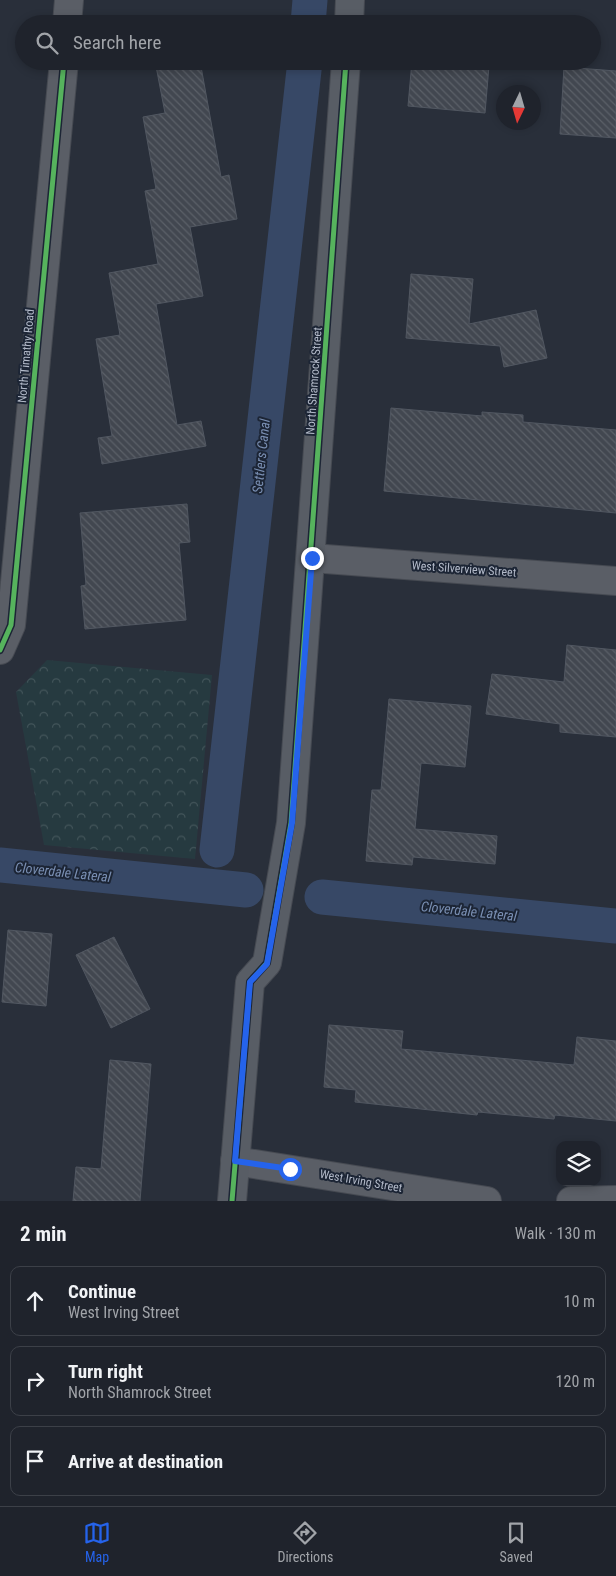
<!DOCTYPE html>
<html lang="en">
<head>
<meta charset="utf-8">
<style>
	:root { --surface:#1f232c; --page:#2c2f38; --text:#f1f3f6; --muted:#a1a4a9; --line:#3c4048; --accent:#2563eb }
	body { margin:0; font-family:"Roboto Condensed",sans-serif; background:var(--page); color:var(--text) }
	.controls { position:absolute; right:15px; bottom:15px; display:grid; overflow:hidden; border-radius:10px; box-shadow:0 2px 8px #0003 }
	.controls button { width:45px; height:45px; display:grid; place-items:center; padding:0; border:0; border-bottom:1px solid var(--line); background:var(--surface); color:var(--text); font:25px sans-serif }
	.compass { position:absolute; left:496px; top:85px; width:45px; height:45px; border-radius:50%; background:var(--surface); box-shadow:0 2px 8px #0003; rotate:185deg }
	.stop { position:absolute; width:15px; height:15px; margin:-11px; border:4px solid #2563eb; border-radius:50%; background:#fff }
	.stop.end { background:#2563eb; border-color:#fff; box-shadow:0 1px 5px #0008 }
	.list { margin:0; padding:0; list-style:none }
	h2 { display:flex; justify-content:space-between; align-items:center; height:65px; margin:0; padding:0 20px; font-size:21px }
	h2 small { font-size:16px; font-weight:400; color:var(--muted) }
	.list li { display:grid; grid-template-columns:32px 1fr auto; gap:15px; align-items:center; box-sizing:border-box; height:70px; margin:0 10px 10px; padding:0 10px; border:1px solid var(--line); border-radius:10px }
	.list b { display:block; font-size:19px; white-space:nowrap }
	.list p { margin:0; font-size:16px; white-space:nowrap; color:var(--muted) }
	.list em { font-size:16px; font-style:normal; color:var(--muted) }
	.icon { flex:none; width:28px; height:28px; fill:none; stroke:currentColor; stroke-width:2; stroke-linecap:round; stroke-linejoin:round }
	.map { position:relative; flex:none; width:616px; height:1201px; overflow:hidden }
	.search { position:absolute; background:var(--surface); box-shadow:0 2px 8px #0003; left:15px; right:15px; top:15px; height:55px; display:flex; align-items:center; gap:12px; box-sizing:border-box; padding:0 18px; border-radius:28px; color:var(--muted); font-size:19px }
	.sheet { height:305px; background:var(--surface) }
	nav { display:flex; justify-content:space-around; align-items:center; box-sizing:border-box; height:70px; border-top:1px solid var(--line); background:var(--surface); font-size:14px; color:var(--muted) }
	nav a { display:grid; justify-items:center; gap:2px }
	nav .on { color:var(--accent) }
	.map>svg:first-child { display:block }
	.park { fill:url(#park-crowns) }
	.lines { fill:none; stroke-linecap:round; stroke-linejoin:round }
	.canal { stroke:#374866; stroke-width:35 }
	.building { fill:url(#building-back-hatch); stroke:#515761 }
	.street-casing { stroke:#464a52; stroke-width:30 }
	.secondary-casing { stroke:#464a52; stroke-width:30 }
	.street { stroke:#5a5e66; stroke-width:28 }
	.secondary { stroke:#585d65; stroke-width:28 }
	.cycleway-casing { stroke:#1c2535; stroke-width:8 }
	.cycleway { stroke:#56b35d; stroke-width:5 }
	.route { stroke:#2563eb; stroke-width:6 }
	.labels { text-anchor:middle; stroke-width:4; stroke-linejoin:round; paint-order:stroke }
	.street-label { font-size:12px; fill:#b4bbca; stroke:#1c2535 }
	.water-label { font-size:14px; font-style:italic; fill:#7a8fb3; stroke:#1c2535 }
</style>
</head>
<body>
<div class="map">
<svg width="616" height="1201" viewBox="0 0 616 1201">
	<defs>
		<pattern id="park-crowns" width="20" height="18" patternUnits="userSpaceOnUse" patternTransform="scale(1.25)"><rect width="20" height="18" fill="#263a40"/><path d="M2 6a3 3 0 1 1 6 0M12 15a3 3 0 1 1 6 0" fill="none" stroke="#43555a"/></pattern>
		<pattern id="building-back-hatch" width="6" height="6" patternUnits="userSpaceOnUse" patternTransform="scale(1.25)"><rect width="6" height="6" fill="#424750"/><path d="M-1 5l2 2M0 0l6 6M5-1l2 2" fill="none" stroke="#5b6068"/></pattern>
	</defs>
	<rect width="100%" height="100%" fill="#292f3a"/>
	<!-- park -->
	<polygon class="park" points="47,660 212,675 195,859 44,845 16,692"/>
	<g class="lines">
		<!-- canal -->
		<g class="canal">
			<polyline points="308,24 310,0"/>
			<polyline points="217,850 305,61"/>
			<polyline points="0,865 246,890"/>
			<polyline points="322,897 616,926"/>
		</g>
	</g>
	<!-- building -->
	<g class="building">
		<polygon points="155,61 200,61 221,177 229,175 237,219 190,227 203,296 156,304 177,425 201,421 206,446 102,464 98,438 112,436 96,339 120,335 109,273 158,264 145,191 156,189 143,117 165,113"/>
		<polygon points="412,61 489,66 485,113 408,106"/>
		<polygon points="564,67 616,71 616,138 560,134"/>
		<polygon points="411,274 473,279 469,324 536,310 547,358 504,367 500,346 406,338"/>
		<polygon points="391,408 482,416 482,412 523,415 523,422 616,430 616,513 384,491"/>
		<polygon points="187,504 190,542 179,543 186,620 85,629 81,586 86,585 80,513"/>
		<polygon points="567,645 616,650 616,737 560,732 560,724 486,714 492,674 564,682"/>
		<polygon points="389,699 471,706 465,767 421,763 415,829 497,836 495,864 413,857 412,865 366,861 372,790 381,790"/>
		<polygon points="8,930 52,934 46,1006 2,1002"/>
		<polygon points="114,937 150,1009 111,1028 76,955"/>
		<polygon points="329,1025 403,1031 401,1049 574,1065 577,1037 616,1041 616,1121 555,1115 554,1119 478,1112 477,1115 355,1102 356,1090 324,1087"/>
		<polygon points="110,1060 151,1064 140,1201 73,1201 76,1167 101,1169"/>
	</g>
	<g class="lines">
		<defs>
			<g id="street">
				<polyline points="67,24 69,0"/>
				<polyline points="312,558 616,581"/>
				<polyline points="0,650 11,625 64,61"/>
				<polyline points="235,1161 487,1201"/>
				<polyline points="571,1201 616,1200"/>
			</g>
			<g id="secondary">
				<polyline points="349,24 350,0"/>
				<polyline points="232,1201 250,982 267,963 291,823 346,61"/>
			</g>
		</defs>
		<!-- street casing -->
		<use href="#street" class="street-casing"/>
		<!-- secondary casing -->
		<use href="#secondary" class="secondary-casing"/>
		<!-- street -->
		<use href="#street" class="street"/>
		<!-- secondary -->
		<use href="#secondary" class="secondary"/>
		<defs>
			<g id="cycleway">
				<polyline points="0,650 11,625 64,61"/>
				<polyline points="232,1201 250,982 267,963 291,823 346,61"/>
			</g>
		</defs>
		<!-- cycleway casing -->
		<use href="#cycleway" class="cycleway-casing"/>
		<!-- cycleway -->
		<use href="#cycleway" class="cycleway"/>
	</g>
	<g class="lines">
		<!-- route -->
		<polyline class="route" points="290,1169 235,1161 250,982 267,964 292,823 312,558"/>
	</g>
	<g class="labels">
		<!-- street labels -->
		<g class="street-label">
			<text transform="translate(26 356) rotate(-85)" y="4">North Timathy Road</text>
			<text transform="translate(314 381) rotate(-86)" y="4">North Shamrock Street</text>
			<text transform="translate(464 569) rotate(4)" y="4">West Silverview Street</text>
			<text transform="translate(361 1181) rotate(10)" y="4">West Irving Street</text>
		</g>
		<!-- water labels -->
		<g class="water-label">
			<text transform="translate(261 456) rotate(-84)" y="5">Settlers Canal</text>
			<text transform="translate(63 872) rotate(6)" y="5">Cloverdale Lateral</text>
			<text transform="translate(469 911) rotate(6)" y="5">Cloverdale Lateral</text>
		</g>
	</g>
</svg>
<div class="controls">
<button><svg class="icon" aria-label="layers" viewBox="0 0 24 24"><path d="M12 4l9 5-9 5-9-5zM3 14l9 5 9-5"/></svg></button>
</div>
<svg class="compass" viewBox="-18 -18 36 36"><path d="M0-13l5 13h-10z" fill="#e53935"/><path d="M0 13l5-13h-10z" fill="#a1a4a9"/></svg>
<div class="stop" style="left:290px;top:1169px"></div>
<div class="stop end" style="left:312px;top:558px"></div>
<div class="search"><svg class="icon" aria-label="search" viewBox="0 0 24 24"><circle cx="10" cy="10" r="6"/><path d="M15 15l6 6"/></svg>Search here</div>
</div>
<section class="sheet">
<h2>2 min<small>Walk · 130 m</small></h2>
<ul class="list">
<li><svg class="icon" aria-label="ahead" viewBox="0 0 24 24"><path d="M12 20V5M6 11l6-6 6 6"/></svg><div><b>Continue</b><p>West Irving Street</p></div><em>10 m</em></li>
<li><svg class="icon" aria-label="right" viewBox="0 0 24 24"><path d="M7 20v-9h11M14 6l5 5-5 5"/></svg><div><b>Turn right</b><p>North Shamrock Street</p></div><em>120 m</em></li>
<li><svg class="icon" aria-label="arrive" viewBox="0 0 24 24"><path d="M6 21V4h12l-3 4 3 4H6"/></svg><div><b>Arrive at destination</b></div></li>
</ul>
</section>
<nav>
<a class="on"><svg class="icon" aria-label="map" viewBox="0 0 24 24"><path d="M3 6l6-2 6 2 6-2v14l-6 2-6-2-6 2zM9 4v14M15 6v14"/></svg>Map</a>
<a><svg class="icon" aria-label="directions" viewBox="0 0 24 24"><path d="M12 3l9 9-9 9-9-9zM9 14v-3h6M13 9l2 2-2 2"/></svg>Directions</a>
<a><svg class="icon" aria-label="saved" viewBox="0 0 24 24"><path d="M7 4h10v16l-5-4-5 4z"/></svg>Saved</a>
</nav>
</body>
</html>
